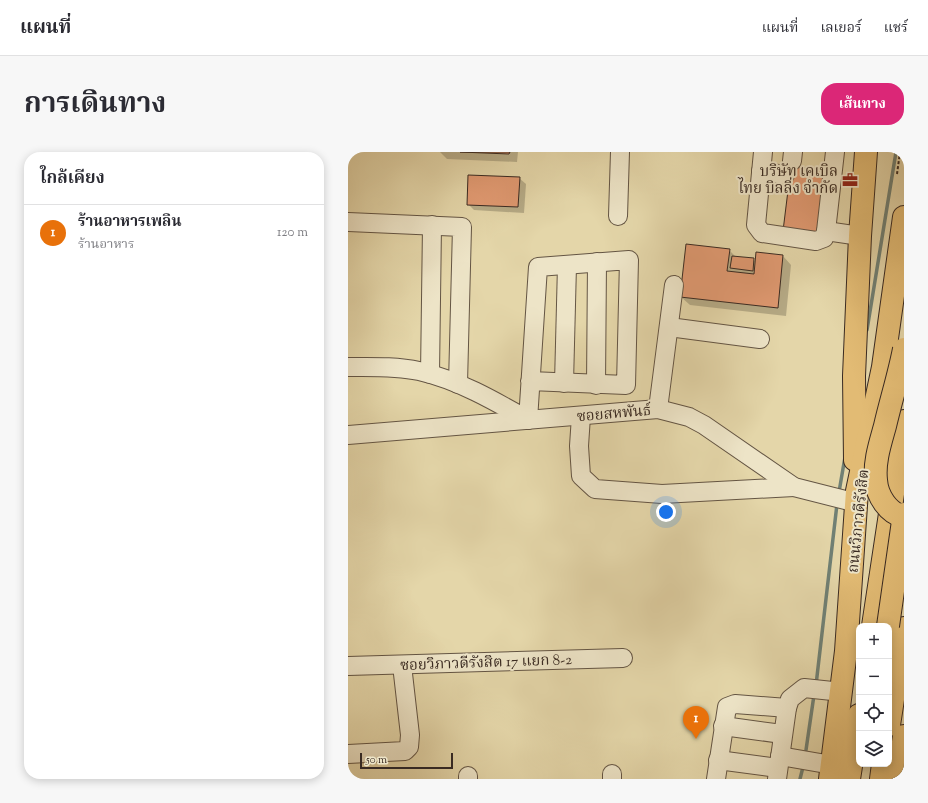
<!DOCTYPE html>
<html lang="th">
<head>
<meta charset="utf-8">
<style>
	:root { --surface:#fff; --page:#f7f7f7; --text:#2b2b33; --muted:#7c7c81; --line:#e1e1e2; --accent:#db2777 }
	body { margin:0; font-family:"Sorts Mill Goudy","Noto Serif Thai",serif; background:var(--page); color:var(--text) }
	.controls { position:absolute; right:12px; bottom:12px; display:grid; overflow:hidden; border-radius:8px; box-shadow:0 2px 10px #0003 }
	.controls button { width:36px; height:36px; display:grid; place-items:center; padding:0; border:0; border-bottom:1px solid var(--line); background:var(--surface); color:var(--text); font:20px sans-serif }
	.scale { position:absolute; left:12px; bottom:10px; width:93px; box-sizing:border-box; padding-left:4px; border:2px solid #392a22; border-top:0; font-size:11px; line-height:14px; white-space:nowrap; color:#392a22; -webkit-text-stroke:3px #ede4c7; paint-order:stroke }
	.you { position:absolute; left:318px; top:360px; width:14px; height:14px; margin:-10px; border:3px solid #fff; border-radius:50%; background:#1a73e8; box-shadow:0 0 0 6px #1a73e833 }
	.badge { display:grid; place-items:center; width:26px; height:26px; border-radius:50%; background:var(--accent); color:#fff; font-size:13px; font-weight:700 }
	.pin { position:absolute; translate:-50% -33px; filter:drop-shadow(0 1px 2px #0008) }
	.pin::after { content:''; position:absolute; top:21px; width:14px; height:12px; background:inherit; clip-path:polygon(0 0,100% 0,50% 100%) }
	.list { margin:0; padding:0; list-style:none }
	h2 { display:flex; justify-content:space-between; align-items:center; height:52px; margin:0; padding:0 16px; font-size:17px }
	h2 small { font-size:13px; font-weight:400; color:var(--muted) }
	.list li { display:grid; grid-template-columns:26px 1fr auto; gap:12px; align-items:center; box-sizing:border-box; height:56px; padding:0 16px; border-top:1px solid var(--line) }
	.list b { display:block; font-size:15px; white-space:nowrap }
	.list p { margin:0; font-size:13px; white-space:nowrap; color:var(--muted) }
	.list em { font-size:13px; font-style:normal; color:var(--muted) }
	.icon { flex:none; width:22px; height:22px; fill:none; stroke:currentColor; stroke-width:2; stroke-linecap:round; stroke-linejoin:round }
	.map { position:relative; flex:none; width:556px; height:627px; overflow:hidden; border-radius:16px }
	header { display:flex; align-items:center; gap:24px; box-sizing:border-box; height:56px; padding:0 20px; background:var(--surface); border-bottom:1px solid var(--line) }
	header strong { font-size:19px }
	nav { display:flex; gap:22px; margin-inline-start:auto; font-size:14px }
	.intro { display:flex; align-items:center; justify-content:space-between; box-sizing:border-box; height:96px; padding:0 24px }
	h1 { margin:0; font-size:28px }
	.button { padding:10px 18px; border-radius:16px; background:var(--accent); color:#fff; font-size:14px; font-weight:700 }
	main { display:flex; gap:24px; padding:0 24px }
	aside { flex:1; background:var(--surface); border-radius:16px; box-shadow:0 2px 10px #0003 }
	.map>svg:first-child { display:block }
	.shadow { fill:#0003 }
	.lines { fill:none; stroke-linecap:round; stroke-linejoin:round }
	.stream { stroke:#708074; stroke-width:3.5 }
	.building { fill:#e19a72; stroke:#392a22 }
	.minor-casing { stroke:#645544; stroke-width:20 }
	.major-casing { stroke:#392a22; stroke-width:24 }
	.highway-casing { stroke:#392a22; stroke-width:24 }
	.path { stroke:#392a22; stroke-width:2; stroke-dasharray:3 2; stroke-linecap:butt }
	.minor { stroke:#ede4c7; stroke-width:18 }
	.major { stroke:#e2bb74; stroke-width:22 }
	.highway { stroke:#e2bb74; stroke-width:22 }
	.major-bridge-casing { stroke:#392a22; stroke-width:24; stroke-linecap:butt }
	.highway-bridge-casing { stroke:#392a22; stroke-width:24; stroke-linecap:butt }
	.major-bridge { stroke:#e2bb74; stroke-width:22 }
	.highway-bridge { stroke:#e2bb74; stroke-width:22 }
	.labels { text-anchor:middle; stroke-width:4; stroke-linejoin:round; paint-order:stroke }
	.poi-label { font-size:15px; fill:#392a22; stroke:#ede4c7; text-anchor:end }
	.street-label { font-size:15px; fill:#392a22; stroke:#ede4c7 }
</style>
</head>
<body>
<header>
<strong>แผนที่</strong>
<nav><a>แผนที่</a><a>เลเยอร์</a><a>แชร์</a></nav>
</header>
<div class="intro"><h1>การเดินทาง</h1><a class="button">เส้นทาง</a></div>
<main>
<aside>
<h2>ใกล้เคียง<small></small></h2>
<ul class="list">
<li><span class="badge" style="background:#e8710a">1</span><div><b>ร้านอาหารเพลิน</b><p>ร้านอาหาร</p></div><em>120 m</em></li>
</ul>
</aside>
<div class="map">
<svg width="556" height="627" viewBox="0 0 556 627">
	<rect width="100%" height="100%" fill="#e4d6a9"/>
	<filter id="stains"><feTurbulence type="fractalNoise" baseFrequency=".005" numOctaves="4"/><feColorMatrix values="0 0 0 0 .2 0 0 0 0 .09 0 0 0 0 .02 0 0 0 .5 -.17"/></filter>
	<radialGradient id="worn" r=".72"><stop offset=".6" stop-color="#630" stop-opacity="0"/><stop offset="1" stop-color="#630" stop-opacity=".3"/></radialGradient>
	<!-- shadow -->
	<g class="shadow">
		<polygon points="92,0 170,0 169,10 99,7"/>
		<polygon points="171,26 178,32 176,61 126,58 120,52"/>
		<polygon points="381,98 388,105 405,107 408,110 435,104 443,113 438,164 342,153 333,145"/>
	</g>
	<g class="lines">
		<!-- stream -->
		<g class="stream">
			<polyline points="519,178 548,0"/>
			<polyline points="491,340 497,305"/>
			<polyline points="468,533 489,352"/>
			<polyline points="458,598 466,543"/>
			<polyline points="452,627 455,615"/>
		</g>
	</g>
	<!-- building -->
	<g class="building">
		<polygon points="112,0 162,0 161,2"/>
		<polygon points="443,14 482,19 474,84 435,79"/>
		<polygon points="120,23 172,25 170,55 119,53"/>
		<polygon points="338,92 382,97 379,119 406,122 408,100 435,103 430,156 332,145"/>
		<polygon points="384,104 406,106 405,119 382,116"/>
	</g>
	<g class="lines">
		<defs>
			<g id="minor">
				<polyline points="415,0 408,73 414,81 468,89 476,86 478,79 487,0"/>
				<polyline points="444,9 445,0"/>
				<polyline points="413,19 437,23"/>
				<polyline points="270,64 272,0"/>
				<polyline points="0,70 114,75 110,232"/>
				<polyline points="478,79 512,84"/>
				<polyline points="321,175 412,187"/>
				<path d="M 0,215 C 23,215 48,214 71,219 C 110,228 145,248 180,268 L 190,115 L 281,108 L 278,233 L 182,229"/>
				<polyline points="82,222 84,73"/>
				<polyline points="216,231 219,113"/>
				<polyline points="248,233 249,110"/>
				<polyline points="310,257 326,133"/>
				<polyline points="233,264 231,294 233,324 247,337 314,342 446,335"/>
				<polyline points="0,283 310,257 341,265 356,273 446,335 509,351"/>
				<polyline points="0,514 275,506"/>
				<polyline points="375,574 434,582"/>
				<polyline points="0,602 57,599 61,595 62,583 54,513"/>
				<polyline points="432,604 484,613"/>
				<polyline points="370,608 430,616"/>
				<polyline points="120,627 120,624"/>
				<polyline points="264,627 264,622"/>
				<polyline points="368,627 379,555 387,552 439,556 442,547 456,536 494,540"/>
				<polyline points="429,627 439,556"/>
			</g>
			<g id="major">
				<polyline points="507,308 506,224 512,84 518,0"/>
				<polyline points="482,627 498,499 509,339 535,215 556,65"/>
			</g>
			<g id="highway">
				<polyline points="525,474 556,269"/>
				<polyline points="541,573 556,476"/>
				<polyline points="501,627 511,563"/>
				<polyline points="533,627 535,612"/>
				<polyline points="549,627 556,584"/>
			</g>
		</defs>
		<!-- minor casing -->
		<use href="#minor" class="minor-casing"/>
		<!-- major casing -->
		<use href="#major" class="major-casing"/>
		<!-- highway casing -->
		<use href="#highway" class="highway-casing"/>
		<!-- path -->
		<polyline class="path" points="549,22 552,0"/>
		<!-- minor -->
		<use href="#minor" class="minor"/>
		<!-- major -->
		<use href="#major" class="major"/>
		<!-- highway -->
		<use href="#highway" class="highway"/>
		<defs>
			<path id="major-bridge" d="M 556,197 C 551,223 543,248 537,274 C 532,292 526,310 528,328 C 529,344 540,361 556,365"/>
			<polyline id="highway-bridge" points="540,474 556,362"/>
		</defs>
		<!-- major-bridge casing -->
		<use href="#major-bridge" class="major-bridge-casing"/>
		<!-- highway-bridge casing -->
		<use href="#highway-bridge" class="highway-bridge-casing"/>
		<!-- major-bridge -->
		<use href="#major-bridge" class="major-bridge"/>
		<!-- highway-bridge -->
		<use href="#highway-bridge" class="highway-bridge"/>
	</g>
	<!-- icons -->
	<defs>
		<symbol id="office-bare" viewBox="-9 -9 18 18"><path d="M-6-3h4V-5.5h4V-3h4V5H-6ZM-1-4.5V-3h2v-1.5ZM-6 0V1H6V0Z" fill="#8f2418" stroke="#ede4c7" stroke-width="2.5" paint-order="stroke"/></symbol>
	</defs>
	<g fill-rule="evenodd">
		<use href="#office-bare" x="491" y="17" width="22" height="22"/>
	</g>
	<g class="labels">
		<!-- poi labels -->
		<g class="poi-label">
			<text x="490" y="24">บริษัท เคเบิล<tspan x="490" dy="17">ไทย บิลลิ่ง จำกัด</tspan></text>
		</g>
		<!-- street labels -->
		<g class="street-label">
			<text transform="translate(266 261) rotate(-5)" y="5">ซอยสหพันธ์</text>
			<text transform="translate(510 369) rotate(-84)" y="5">ถนนวิภาวดีรังสิต</text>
			<text transform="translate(138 510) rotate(-2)" y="5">ซอยวิภาวดีรังสิต 17 แยก 8-2</text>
		</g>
	</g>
	<rect width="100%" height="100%" filter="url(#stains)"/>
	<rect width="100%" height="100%" fill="url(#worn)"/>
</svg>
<div class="controls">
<button>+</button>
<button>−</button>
<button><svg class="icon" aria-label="locate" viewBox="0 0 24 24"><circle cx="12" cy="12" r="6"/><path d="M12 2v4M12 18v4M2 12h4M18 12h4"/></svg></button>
<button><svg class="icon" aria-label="layers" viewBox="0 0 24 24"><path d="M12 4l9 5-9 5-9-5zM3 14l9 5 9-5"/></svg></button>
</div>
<div class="scale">50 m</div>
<div class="you"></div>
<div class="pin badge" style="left:348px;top:587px;background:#e8710a">1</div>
</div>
</main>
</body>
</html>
